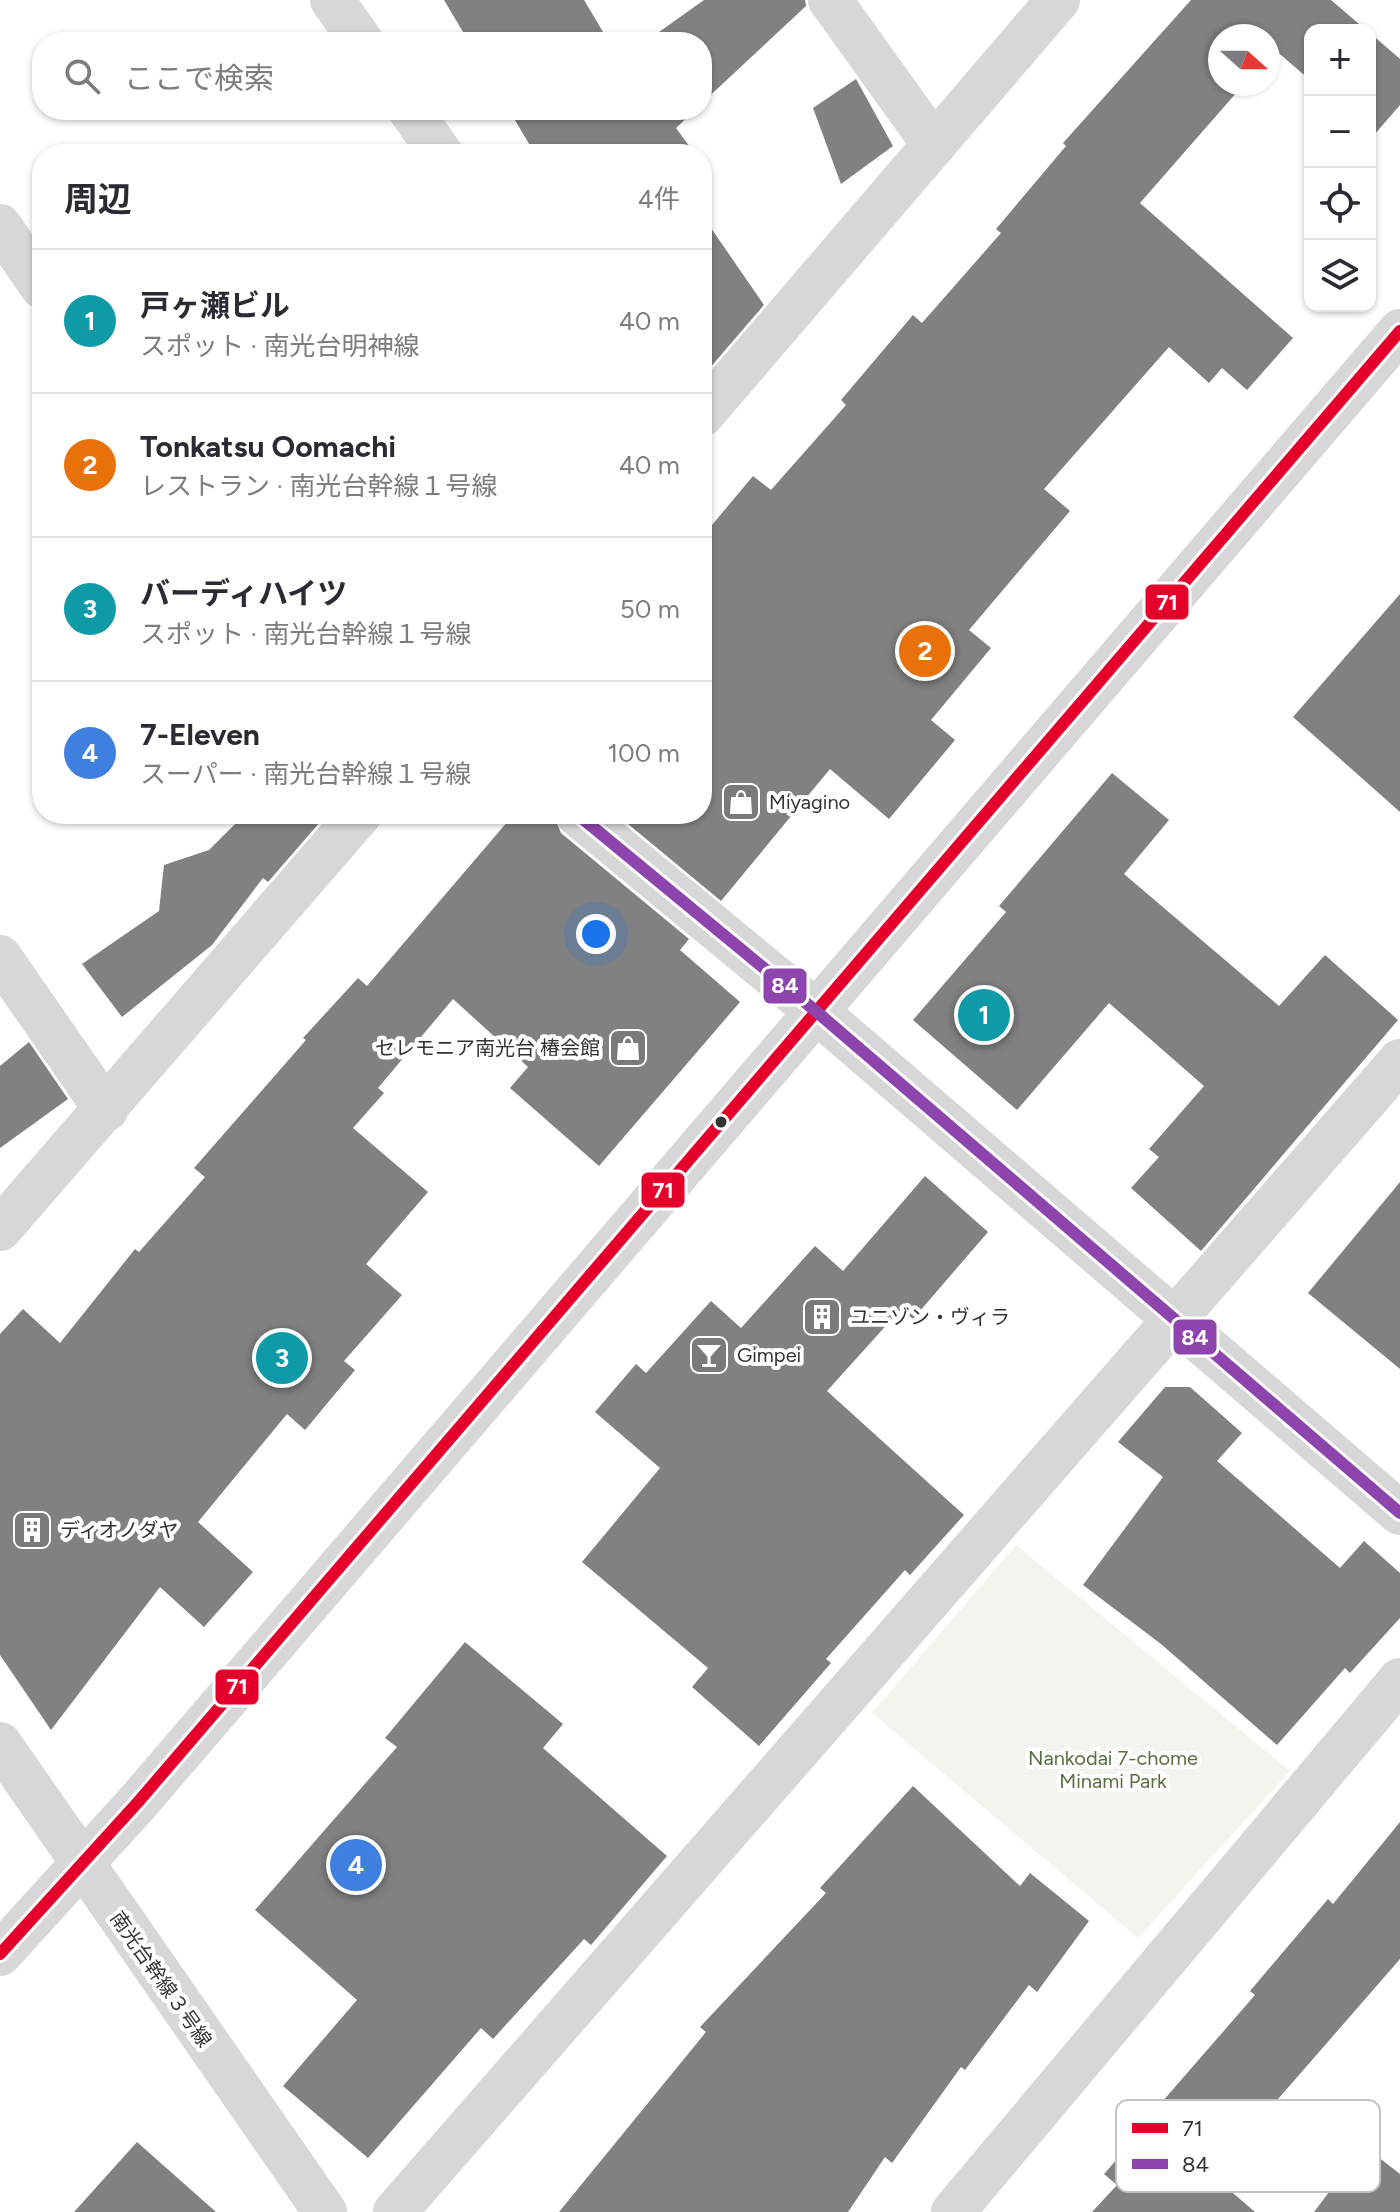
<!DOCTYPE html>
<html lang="ja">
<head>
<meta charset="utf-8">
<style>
	:root { --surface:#fff; --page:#f7f7f7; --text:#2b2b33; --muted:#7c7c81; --line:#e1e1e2; --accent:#7a7a7a }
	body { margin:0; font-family:Figtree,"Noto Sans JP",sans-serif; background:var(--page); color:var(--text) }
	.controls { position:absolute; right:24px; top:24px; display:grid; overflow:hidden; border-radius:16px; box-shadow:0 2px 6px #0004 }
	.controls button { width:72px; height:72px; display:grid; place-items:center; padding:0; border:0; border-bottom:2px solid var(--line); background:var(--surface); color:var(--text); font:40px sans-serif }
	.compass { position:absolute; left:1208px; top:24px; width:72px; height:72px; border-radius:50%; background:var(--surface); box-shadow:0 2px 6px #0004; rotate:111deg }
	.you { position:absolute; left:596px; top:934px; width:28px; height:28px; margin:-20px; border:6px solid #fff; border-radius:50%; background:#1a73e8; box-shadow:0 0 0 12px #1a73e833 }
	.badge { display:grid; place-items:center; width:52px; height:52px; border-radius:50%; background:var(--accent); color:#fff; font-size:26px; font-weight:700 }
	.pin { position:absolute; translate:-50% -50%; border:4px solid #fff; box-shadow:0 2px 8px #0006 }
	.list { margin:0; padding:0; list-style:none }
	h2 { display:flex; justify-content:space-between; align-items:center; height:104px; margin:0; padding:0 32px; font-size:34px }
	h2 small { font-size:26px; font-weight:400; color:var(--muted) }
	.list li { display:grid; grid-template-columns:52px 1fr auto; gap:24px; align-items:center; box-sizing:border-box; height:144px; padding:0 32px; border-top:2px solid var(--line) }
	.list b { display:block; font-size:30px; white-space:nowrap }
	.list p { margin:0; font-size:26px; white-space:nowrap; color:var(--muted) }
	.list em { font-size:26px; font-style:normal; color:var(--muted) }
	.icon { flex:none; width:44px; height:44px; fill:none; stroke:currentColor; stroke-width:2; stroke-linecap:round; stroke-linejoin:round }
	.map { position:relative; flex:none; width:1400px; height:2212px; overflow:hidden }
	.search { position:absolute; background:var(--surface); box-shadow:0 2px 6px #0004; left:32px; top:32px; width:680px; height:88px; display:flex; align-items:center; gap:20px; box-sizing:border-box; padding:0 28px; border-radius:32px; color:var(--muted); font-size:30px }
	.panel { position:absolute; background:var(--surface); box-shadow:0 2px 6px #0004; left:32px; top:144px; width:680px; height:680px; border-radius:32px }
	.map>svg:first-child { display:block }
	.green { fill:#f1f5ed }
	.building { fill:#818181 }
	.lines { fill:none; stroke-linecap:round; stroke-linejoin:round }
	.minor { stroke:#d7d7d7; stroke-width:44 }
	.tertiary { stroke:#d7d7d7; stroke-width:44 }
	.bus-1-casing { stroke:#fff; stroke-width:18 }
	.bus-2-casing { stroke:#fff; stroke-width:18 }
	.bus-1 { stroke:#e4002b; stroke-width:12 }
	.bus-2 { stroke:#8e44ad; stroke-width:12 }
	.bus-dot { fill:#333; stroke:#fff; stroke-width:3 }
	.labels { text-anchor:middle; stroke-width:8; stroke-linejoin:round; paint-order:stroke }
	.poi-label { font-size:20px; fill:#333; stroke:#fff; text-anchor:start }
	.park-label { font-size:20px; fill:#56703f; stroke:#fff }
	.street-label { font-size:20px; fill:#333; stroke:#fff }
	.key { fill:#fff; stroke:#c2c2c2; stroke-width:2 }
	.key-label { font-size:22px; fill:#333 }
	.line-badge { stroke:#fff; stroke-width:3 }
	.badge-label { font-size:22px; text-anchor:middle; font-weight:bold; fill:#fff }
</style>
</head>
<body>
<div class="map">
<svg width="1400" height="2212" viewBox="0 0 1400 2212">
	<rect width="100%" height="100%" fill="#fff"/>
	<!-- green -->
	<polygon class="green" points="1016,1545 1290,1771 1138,1938 872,1713"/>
	<!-- building -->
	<g class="building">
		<polygon points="444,0 584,0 609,42 469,42"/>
		<polygon points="704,0 805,0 806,6 702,103 702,42 645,42"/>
		<polygon points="1191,0 1331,0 1366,30 1310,30 1310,80 1274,49 1268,57 1268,36 1220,36 1220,84 1244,84 1140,203 1293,338 1247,390 1222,368 1209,383 1169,347 1044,489 1070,511 969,630 991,648 931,720 955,740 889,819 830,769 721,901 616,814 702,814 702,537 753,476 771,490 846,405 841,400 913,315 922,323 1001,233 996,229 1066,146 1063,143"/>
		<polygon points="1370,33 1400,59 1400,105 1374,135 1370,132"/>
		<polygon points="856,79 893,146 841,184 813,108"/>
		<polygon points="509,110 695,110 676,128 695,154 535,154"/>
		<polygon points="702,215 764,305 702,377"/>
		<polygon points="1400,594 1400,812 1293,717"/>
		<polygon points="1112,773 1169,820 1124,874 1279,1006 1325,955 1398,1020 1201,1251 1131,1188 1159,1157 1149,1149 1204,1086 1109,1003 1017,1110 913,1020 1006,912 999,906"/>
		<polygon points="245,814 327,814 268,882 263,878 212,945 122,1017 82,964 159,911 164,865 209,850"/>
		<polygon points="514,814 553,814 561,833 689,939 680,950 740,1002 599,1166 510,1088 528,1067 453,999 378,1088 384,1093 353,1128 428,1192 366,1264 402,1295 344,1361 355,1370 305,1430 287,1414 198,1522 253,1572 204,1627 160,1587 51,1730 0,1655 0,1334 23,1309 60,1343 135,1249 139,1252 205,1177 194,1168 306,1040 303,1038 358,978 367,986"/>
		<polygon points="29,1042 68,1099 0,1148 0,1066"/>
		<polygon points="925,1176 988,1232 913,1319 901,1309 827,1391 964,1515 910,1575 905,1570 826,1659 831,1663 759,1746 692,1687 708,1668 582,1562 660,1468 595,1412 636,1364 646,1373 711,1301 741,1328 815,1246 843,1271"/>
		<polygon points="1400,1182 1400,1369 1308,1293"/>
		<polygon points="1165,1387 1190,1387 1242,1433 1217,1461 1340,1568 1364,1541 1400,1573 1400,1618 1350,1673 1345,1668 1277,1745 1161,1644 1083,1585 1163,1477 1118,1442"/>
		<polygon points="465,1642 563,1724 543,1748 667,1856 591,1945 584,1939 493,2039 481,2028 368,2158 283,2086 357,2000 255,1910 397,1747 385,1738"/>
		<polygon points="913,1786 1020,1886 1030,1873 1089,1921 1037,1992 1029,1985 965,2070 961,2067 892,2163 885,2157 848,2212 559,2212 706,2032 700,2027 826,1893 820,1888"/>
		<polygon points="1400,1822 1400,1959 1212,2175 1255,2212 1092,2212 1117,2185 1104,2174 1118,2158 1115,2156 1255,1995 1250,1991 1328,1899 1333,1904"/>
		<polygon points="137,2142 216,2212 74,2212"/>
		<polygon points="1364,2146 1400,2174 1400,2212 1314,2212"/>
	</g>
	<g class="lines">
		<!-- minor -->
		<g class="minor">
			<polyline points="332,0 362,42"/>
			<polyline points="830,0 934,145"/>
			<polyline points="410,110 441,154"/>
			<polyline points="0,226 42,287"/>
			<polyline points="702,415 1058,0"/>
			<polyline points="577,814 817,1012 1400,1513"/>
			<polyline points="0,957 106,1110"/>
			<polyline points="0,1229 360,814"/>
			<polyline points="395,2212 1400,1061"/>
			<polyline points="953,2212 1400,1680"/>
		</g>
		<!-- tertiary -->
		<g class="tertiary">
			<polyline points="0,1744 325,2212"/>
			<polyline points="0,1954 139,1801 1400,331"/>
		</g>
		<defs>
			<polyline id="bus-1" points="0,1954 139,1801 1400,331"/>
			<polyline id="bus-2" points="577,814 817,1012 1400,1513"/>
		</defs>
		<!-- bus-1 casing -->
		<use href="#bus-1" class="bus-1-casing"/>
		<!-- bus-2 casing -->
		<use href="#bus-2" class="bus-2-casing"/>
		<!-- bus-1 -->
		<use href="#bus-1" class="bus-1"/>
		<!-- bus-2 -->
		<use href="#bus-2" class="bus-2"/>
	</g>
	<!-- icons -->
	<defs>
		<symbol id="shop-square" viewBox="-11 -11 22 22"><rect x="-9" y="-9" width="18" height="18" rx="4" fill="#7a7a7a" stroke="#fff"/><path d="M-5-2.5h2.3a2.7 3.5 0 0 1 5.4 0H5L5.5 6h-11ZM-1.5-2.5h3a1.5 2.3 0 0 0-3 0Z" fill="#fff"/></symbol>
		<symbol id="building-square" viewBox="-11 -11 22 22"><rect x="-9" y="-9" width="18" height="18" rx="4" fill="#7a7a7a" stroke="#fff"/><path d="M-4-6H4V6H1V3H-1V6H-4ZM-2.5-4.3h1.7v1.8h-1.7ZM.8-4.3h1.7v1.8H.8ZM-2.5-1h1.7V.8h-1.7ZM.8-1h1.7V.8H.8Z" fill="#fff"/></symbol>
		<symbol id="bar-square" viewBox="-11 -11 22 22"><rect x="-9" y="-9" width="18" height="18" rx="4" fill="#7a7a7a" stroke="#fff"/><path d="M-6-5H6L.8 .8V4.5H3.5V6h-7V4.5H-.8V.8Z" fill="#fff"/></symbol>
	</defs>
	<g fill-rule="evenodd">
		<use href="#shop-square" x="719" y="780" width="44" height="44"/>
		<use href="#shop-square" x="606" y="1026" width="44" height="44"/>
		<use href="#building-square" x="800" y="1295" width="44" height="44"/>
		<use href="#bar-square" x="687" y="1333" width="44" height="44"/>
		<use href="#building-square" x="10" y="1508" width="44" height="44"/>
	</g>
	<!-- markers -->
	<circle class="bus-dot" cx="721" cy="1122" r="7"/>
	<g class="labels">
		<!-- poi labels -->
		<g class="poi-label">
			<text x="769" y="809">Miyagino</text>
			<text x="600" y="1055" text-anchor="end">セレモニア南光台 椿会館</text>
			<text x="850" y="1324">ユニゾン・ヴィラ</text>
			<text x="737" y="1362">Gimpei</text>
			<text x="60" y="1537">ディオノダヤ</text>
		</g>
		<!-- park labels -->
		<g class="park-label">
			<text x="1113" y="1765">Nankodai 7-chome<tspan x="1113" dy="23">Minami Park</tspan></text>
		</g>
		<!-- street labels -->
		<g class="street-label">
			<text transform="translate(161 1979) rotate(55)" y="7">南光台幹線３号線</text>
		</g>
	</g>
	<!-- legend -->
	<rect x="1116" y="2100" width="264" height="92" rx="12" class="key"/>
	<rect x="1132" y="2123" width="36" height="10" fill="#e4002b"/>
	<rect x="1132" y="2159" width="36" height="10" fill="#8e44ad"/>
	<g class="key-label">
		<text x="1182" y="2136">71</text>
		<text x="1182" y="2172">84</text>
	</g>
	<g class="line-badge">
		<rect x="1144" y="583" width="46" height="38" rx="8" fill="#e4002b"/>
		<rect x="762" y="967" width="46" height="38" rx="8" fill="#8e44ad"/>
		<rect x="640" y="1171" width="46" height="38" rx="8" fill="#e4002b"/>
		<rect x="1172" y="1318" width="46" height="38" rx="8" fill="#8e44ad"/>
		<rect x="214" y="1668" width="46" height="38" rx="8" fill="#e4002b"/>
	</g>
	<g class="badge-label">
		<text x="1167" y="610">71</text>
		<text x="785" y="993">84</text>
		<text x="663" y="1198">71</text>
		<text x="1195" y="1345">84</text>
		<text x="237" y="1694">71</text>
	</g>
</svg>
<div class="controls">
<button>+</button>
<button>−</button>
<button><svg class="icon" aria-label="locate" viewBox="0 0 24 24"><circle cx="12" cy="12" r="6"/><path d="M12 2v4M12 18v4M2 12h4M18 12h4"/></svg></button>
<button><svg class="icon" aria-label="layers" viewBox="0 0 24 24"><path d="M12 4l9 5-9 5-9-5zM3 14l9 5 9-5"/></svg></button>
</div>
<svg class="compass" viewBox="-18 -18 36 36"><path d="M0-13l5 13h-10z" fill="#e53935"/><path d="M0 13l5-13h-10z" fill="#7c7c81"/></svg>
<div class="you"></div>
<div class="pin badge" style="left:984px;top:1015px;background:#0f9aa8">1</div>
<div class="pin badge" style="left:925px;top:651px;background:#e8710a">2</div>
<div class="pin badge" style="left:282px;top:1358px;background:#0f9aa8">3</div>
<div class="pin badge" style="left:356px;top:1865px;background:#3f7fe0">4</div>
<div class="search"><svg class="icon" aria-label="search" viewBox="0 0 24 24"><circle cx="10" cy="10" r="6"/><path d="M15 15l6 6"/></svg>ここで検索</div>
<section class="panel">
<h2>周辺<small>4件</small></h2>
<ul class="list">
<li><span class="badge" style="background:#0f9aa8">1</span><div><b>戸ヶ瀬ビル</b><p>スポット · 南光台明神線</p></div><em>40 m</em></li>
<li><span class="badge" style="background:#e8710a">2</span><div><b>Tonkatsu Oomachi</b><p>レストラン · 南光台幹線１号線</p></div><em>40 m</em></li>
<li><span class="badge" style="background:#0f9aa8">3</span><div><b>バーディハイツ</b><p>スポット · 南光台幹線１号線</p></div><em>50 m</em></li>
<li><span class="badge" style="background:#3f7fe0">4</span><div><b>7-Eleven</b><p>スーパー · 南光台幹線１号線</p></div><em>100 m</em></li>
</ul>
</section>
</div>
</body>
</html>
